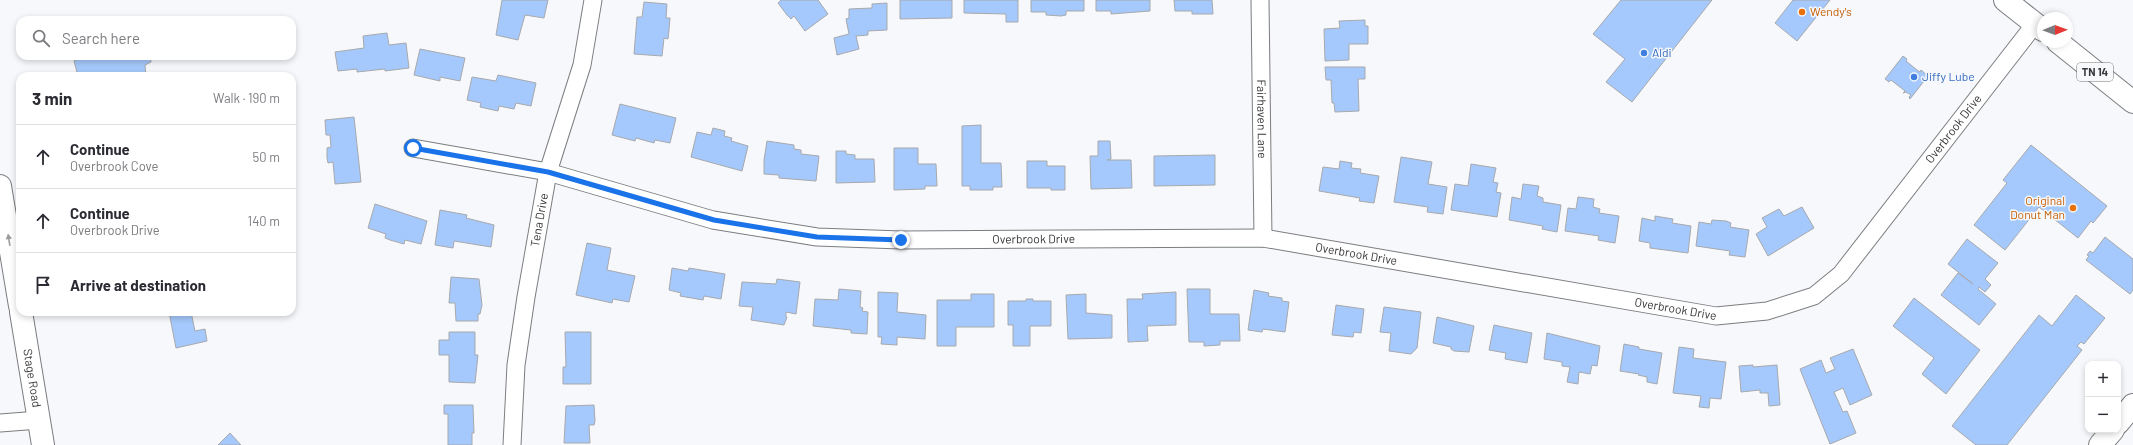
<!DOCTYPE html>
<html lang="en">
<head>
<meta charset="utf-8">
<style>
	:root { --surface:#fff; --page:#f2f2f3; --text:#2b2b33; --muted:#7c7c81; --line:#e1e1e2 }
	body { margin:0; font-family:Barlow,sans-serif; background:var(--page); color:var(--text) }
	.controls { position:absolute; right:12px; bottom:12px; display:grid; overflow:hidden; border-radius:8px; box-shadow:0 2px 6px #0003 }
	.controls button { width:36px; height:36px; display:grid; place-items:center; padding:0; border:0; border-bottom:1px solid var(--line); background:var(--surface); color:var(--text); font:20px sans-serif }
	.compass { position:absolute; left:2037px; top:12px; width:36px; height:36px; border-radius:50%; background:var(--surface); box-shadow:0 2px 6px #0003; rotate:89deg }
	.stop { position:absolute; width:12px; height:12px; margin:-9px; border:3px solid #1a73e8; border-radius:50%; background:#fff }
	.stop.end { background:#1a73e8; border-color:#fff; box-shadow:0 1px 4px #0008 }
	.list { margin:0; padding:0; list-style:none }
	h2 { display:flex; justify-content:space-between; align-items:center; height:52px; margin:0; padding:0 16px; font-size:17px }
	h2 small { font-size:13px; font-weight:400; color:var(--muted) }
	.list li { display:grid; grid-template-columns:26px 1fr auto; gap:12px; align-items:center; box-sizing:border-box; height:64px; padding:0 16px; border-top:1px solid var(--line) }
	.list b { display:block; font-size:15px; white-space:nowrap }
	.list p { margin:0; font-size:13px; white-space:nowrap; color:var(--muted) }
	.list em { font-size:13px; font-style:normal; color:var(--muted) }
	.icon { flex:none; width:22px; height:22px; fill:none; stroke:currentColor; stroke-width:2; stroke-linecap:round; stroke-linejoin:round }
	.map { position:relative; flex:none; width:2133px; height:445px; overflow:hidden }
	.search { position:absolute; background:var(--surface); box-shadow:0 2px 6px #0003; left:16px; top:16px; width:280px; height:44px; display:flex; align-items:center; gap:10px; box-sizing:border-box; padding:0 14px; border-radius:12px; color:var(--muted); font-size:15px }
	.panel { position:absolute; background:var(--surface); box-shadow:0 2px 6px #0003; left:16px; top:72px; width:280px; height:244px; border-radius:12px }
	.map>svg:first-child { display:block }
	.building { fill:#a5c9fc; stroke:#a7a9ac }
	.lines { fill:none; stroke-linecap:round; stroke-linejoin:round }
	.minor-casing { stroke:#7b7d7f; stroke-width:19 }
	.major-casing { stroke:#7b7d7f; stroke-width:24 }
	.minor { stroke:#fff; stroke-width:17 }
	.major { stroke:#fff; stroke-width:22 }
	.oneway { fill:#9b9c9c }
	.route { stroke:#1a73e8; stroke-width:5 }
	.food-dot { fill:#e8710a; stroke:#f6f8fb; stroke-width:1.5 }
	.shop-dot { fill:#3f7fe0; stroke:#f6f8fb; stroke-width:1.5 }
	.labels { text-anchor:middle; stroke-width:3; stroke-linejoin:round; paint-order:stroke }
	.shield { fill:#f6f8fb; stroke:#707273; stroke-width:1 }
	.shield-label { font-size:11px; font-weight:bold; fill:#373839 }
	.food-label { font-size:12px; fill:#c56008; stroke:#f6f8fb; text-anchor:start }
	.shop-label { font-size:12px; fill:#366cbe; stroke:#f6f8fb; text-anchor:start }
	.street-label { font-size:12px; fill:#373839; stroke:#f6f8fb }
</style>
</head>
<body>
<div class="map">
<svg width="2133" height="445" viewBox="0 0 2133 445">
	<rect width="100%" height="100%" fill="#f6f8fb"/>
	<!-- building -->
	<g class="building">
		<polygon points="502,0 548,0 544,18 525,15 518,40 496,35"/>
		<polygon points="781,0 818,0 828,14 805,31 794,16 791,19 787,15 778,3"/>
		<polygon points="900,0 952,0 952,18 900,19"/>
		<polygon points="964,0 1018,0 1018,22 1006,22 1006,14 964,13"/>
		<polygon points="1031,0 1084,0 1084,11 1066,11 1066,15 1061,16 1046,15 1046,12 1031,12"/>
		<polygon points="1096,0 1150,0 1150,11 1111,14 1111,11 1096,11"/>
		<polygon points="1174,0 1212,0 1213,14 1192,14 1192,11 1175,11"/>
		<polygon points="1621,0 1712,0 1632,102 1606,82 1625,59 1593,34"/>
		<polygon points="1793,0 1830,0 1797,41 1775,23"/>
		<polygon points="644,2 667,4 666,18 670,18 669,30 668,39 664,38 662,56 634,54 637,17 642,17"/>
		<polygon points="887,3 887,30 868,31 868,35 856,36 859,49 837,55 834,38 849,34 846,19 849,18 849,9 872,8 872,4"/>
		<polygon points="1365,20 1365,26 1368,26 1368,44 1349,44 1349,60 1325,61 1324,29 1340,28 1339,21"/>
		<polygon points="387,33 389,45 406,43 409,68 385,71 385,69 357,72 357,69 338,71 335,52 364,48 363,36"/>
		<polygon points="420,49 465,58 460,81 440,77 440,81 414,75"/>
		<polygon points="80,56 150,56 151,62 145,65 146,76 78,76 74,61 80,58"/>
		<polygon points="1903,56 1907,59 1906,61 1917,70 1920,72 1921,70 1928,76 1910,99 1909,97 1911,95 1906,92 1903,93 1905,91 1891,80 1889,82 1885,79"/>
		<polygon points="1325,67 1365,67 1365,79 1358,79 1359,111 1335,112 1334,103 1332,103 1331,80 1326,80"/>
		<polygon points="498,75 536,83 531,106 516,103 514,109 499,106 498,111 480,107 481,103 467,100 472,77 496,81"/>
		<polygon points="620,104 676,118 670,143 655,140 654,143 636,138 635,141 612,135"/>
		<polygon points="354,117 361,182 335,184 333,162 328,163 327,158 327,148 331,147 330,135 326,135 325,120"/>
		<polygon points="981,125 981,163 1001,163 1002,187 993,187 993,190 970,190 970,186 962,186 962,126"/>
		<polygon points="713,128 725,131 724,136 732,138 731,141 748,146 742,171 691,157 697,132 711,135"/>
		<polygon points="767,141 794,145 794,149 801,150 801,154 819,156 816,181 779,178 779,175 764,174 764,160"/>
		<polygon points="1098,141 1110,141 1111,159 1107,160 1131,160 1132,188 1091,189 1090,156 1098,156"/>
		<polygon points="2031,145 2107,206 2093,223 2091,221 2078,238 2039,207 2005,250 1974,225 2007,183 2003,180"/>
		<polygon points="894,148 918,148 918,164 936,164 937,186 925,186 925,189 894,190"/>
		<polygon points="836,151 846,151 846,154 855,155 855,159 874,159 875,182 836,183"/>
		<polygon points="1215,155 1215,185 1154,186 1154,156"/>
		<polygon points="1401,157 1432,162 1428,184 1447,187 1443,214 1427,212 1428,207 1394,202"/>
		<polygon points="1027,161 1047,161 1047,166 1065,166 1065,190 1051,190 1051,188 1027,188"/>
		<polygon points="1340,161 1352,163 1351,168 1361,169 1360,173 1379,176 1374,203 1359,201 1360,198 1319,191 1323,167 1339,169"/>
		<polygon points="1471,164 1496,168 1493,182 1498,183 1496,192 1501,193 1497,217 1451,210 1455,184 1468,186"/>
		<polygon points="1523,184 1539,186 1537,196 1543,198 1543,202 1561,205 1557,232 1542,229 1543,226 1509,220 1512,197 1521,199"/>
		<polygon points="1578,197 1594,199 1593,207 1600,209 1599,213 1619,216 1615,243 1598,240 1599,236 1565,231 1568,208 1576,209"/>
		<polygon points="375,204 427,221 421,244 405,240 404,244 390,240 385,238 386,234 368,228"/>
		<polygon points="1802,207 1814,228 1768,256 1756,234 1767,227 1762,218 1779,209 1784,216"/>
		<polygon points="440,210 467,215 466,218 494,225 491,247 454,241 453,248 435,245"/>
		<polygon points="1655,216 1673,219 1672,223 1691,226 1688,253 1650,248 1650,243 1639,241 1642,218 1655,221"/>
		<polygon points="1712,220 1726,221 1731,223 1730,227 1749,230 1745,257 1729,255 1730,251 1696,246 1699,222 1711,224"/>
		<polygon points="2105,237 2133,259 2133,290 2130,294 2086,260 2089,256 2087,255 2090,251 2093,253"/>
		<polygon points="1967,239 1998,263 1985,279 1991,285 1985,292 1979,287 1978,289 1996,304 1979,325 1941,295 1958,273 1973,284 1948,264"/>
		<polygon points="587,243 611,248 607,270 635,276 629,302 613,299 612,303 576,295"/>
		<polygon points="672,268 688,271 689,268 725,274 721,299 704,296 703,300 680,296 681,293 669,290"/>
		<polygon points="451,277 479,279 482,305 480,314 478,314 478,321 456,321 455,303 449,303"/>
		<polygon points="777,279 800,282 796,314 786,312 786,317 787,317 784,325 751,320 753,307 739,306 742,282 776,284"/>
		<polygon points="839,289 861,291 860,307 863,308 862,311 868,312 867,334 851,333 851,330 813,326 815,299 838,300"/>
		<polygon points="1187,289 1210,289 1210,314 1239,314 1240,341 1220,341 1220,345 1204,346 1204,342 1189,342"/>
		<polygon points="1254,290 1269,293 1268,296 1282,298 1282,301 1289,302 1285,332 1263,329 1262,332 1248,330"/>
		<polygon points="878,292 898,293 897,312 926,315 925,339 897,337 897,345 881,344 882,337 878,337"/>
		<polygon points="1176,292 1176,325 1147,326 1148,341 1128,342 1127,299 1143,299 1142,294"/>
		<polygon points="971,294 994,294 994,327 956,327 956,346 937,346 937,300 971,300"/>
		<polygon points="1086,294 1086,313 1112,315 1112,338 1068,339 1066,295"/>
		<polygon points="2076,295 2105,318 2084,344 2081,342 2077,346 2082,350 2007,445 1976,445 1952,426 2039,315 2052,326"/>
		<polygon points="1914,298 1980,350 1946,394 1922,374 1934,358 1893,326"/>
		<polygon points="1026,299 1033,299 1033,301 1051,301 1051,326 1030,326 1030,346 1013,346 1013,325 1008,325 1008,301 1026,301"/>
		<polygon points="1336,305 1364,309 1361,333 1354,332 1353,337 1332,335"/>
		<polygon points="1384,307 1421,312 1417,348 1411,354 1389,351 1391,333 1380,332"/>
		<polygon points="169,312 191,312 195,331 205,329 207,341 176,348"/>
		<polygon points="1437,317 1474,326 1469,352 1454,351 1451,349 1451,347 1433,343"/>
		<polygon points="1494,325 1532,333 1527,363 1505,359 1506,353 1489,350"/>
		<polygon points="449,332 475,332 475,355 478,355 475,383 449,382 449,355 439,355 439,340 449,340"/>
		<polygon points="565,332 591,332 591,384 563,384 563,367 566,367"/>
		<polygon points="1547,333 1600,346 1597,366 1592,365 1590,374 1579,372 1578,384 1567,382 1570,367 1562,366 1562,362 1544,359"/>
		<polygon points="1624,344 1639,347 1639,349 1662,353 1657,384 1647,382 1647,377 1638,375 1639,374 1620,371"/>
		<polygon points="1679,347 1694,349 1693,358 1726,362 1721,399 1710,398 1709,408 1699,407 1701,396 1673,393"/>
		<polygon points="1853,349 1872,395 1850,405 1843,388 1834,392 1843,412 1847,411 1856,433 1830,444 1800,369 1821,360 1826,373 1835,369 1830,358"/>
		<polygon points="1753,365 1753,367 1777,365 1780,405 1769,406 1768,393 1760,393 1760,390 1741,392 1739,366"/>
		<polygon points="444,405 473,405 474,433 472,433 472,445 448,445 448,414 444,414"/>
		<polygon points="594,405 595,421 594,425 589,425 590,443 564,443 566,406"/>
		<polygon points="230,433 241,445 218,445"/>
	</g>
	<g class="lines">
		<defs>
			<g id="minor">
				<path id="s1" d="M 1260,0 L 1263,238"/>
				<path id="s2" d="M 413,148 L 548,172 L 713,220 L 817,237 L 901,240 L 1263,238 L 1716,316 L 1767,311 L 1814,296 L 1841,274 L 2035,24"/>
				<polyline points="0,423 39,420"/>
				<path id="s3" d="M 512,445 L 516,365 L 526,297 L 548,172 L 582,65 L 593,0"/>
			</g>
			<g id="major">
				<polyline points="2005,0 2043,30"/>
				<polyline points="2058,42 2133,102"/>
				<polyline points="0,186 20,306"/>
				<path id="s4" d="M 21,312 L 43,445"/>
				<polyline points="2118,423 2133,405"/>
				<polyline points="2100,445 2113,430"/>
			</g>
		</defs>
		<!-- minor casing -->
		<use href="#minor" class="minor-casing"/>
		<!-- major casing -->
		<use href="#major" class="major-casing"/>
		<!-- minor -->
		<use href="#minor" class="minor"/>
		<!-- major -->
		<use href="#major" class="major"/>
	</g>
	<!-- one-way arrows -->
	<defs><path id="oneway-solid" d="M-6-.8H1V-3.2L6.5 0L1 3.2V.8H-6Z"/></defs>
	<use class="oneway" href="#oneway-solid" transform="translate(9 240) rotate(-99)"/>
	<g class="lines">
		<!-- route -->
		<polyline class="route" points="413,148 548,172 714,220 817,237 901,240"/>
	</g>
	<!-- markers -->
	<g class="food-dot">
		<circle cx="1802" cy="12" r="4"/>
		<circle cx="2073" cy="208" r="4"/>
	</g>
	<g class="shop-dot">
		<circle cx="1644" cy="53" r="4"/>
		<circle cx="1914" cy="77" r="4"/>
	</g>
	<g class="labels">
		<!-- shield labels -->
		<rect class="shield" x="2077" y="63" width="36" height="18" rx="3"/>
		<g class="shield-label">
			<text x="2095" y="76">TN 14</text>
		</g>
		<!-- food labels -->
		<g class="food-label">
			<text x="1810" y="16">Wendy's</text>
			<text x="2065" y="205" text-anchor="end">Original<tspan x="2065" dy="14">Donut Man</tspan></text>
		</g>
		<!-- shop labels -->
		<g class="shop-label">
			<text x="1652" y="57">Aldi</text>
			<text x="1922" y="81">Jiffy Lube</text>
		</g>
		<!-- street labels -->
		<g class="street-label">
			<text dy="4" stroke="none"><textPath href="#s1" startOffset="119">Fairhaven Lane</textPath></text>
			<text dy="4" stroke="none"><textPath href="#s2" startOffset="1639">Overbrook Drive</textPath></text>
			<text dy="4" stroke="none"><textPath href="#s3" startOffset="227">Tena Drive</textPath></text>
			<text dy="4" stroke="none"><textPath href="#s2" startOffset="631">Overbrook Drive</textPath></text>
			<text dy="4" stroke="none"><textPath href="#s2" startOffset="955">Overbrook Drive</textPath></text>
			<text dy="4" stroke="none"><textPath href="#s2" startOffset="1279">Overbrook Drive</textPath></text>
			<text dy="4" stroke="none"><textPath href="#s4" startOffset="67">Stage Road</textPath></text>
		</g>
	</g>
</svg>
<div class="controls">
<button>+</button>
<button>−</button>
</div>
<svg class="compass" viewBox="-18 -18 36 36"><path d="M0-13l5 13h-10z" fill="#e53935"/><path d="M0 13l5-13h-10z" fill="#7c7c81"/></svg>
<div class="stop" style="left:413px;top:148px"></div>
<div class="stop end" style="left:901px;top:240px"></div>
<div class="search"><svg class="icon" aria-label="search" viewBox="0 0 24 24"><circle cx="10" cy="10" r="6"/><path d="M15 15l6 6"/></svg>Search here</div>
<section class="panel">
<h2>3 min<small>Walk · 190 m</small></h2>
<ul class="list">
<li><svg class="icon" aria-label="ahead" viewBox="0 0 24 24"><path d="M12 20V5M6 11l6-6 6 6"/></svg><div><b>Continue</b><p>Overbrook Cove</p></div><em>50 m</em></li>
<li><svg class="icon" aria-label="ahead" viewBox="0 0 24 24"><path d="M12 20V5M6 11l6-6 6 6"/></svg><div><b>Continue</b><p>Overbrook Drive</p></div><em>140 m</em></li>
<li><svg class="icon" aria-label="arrive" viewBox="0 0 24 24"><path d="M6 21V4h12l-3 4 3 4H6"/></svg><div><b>Arrive at destination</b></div></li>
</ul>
</section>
</div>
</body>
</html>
